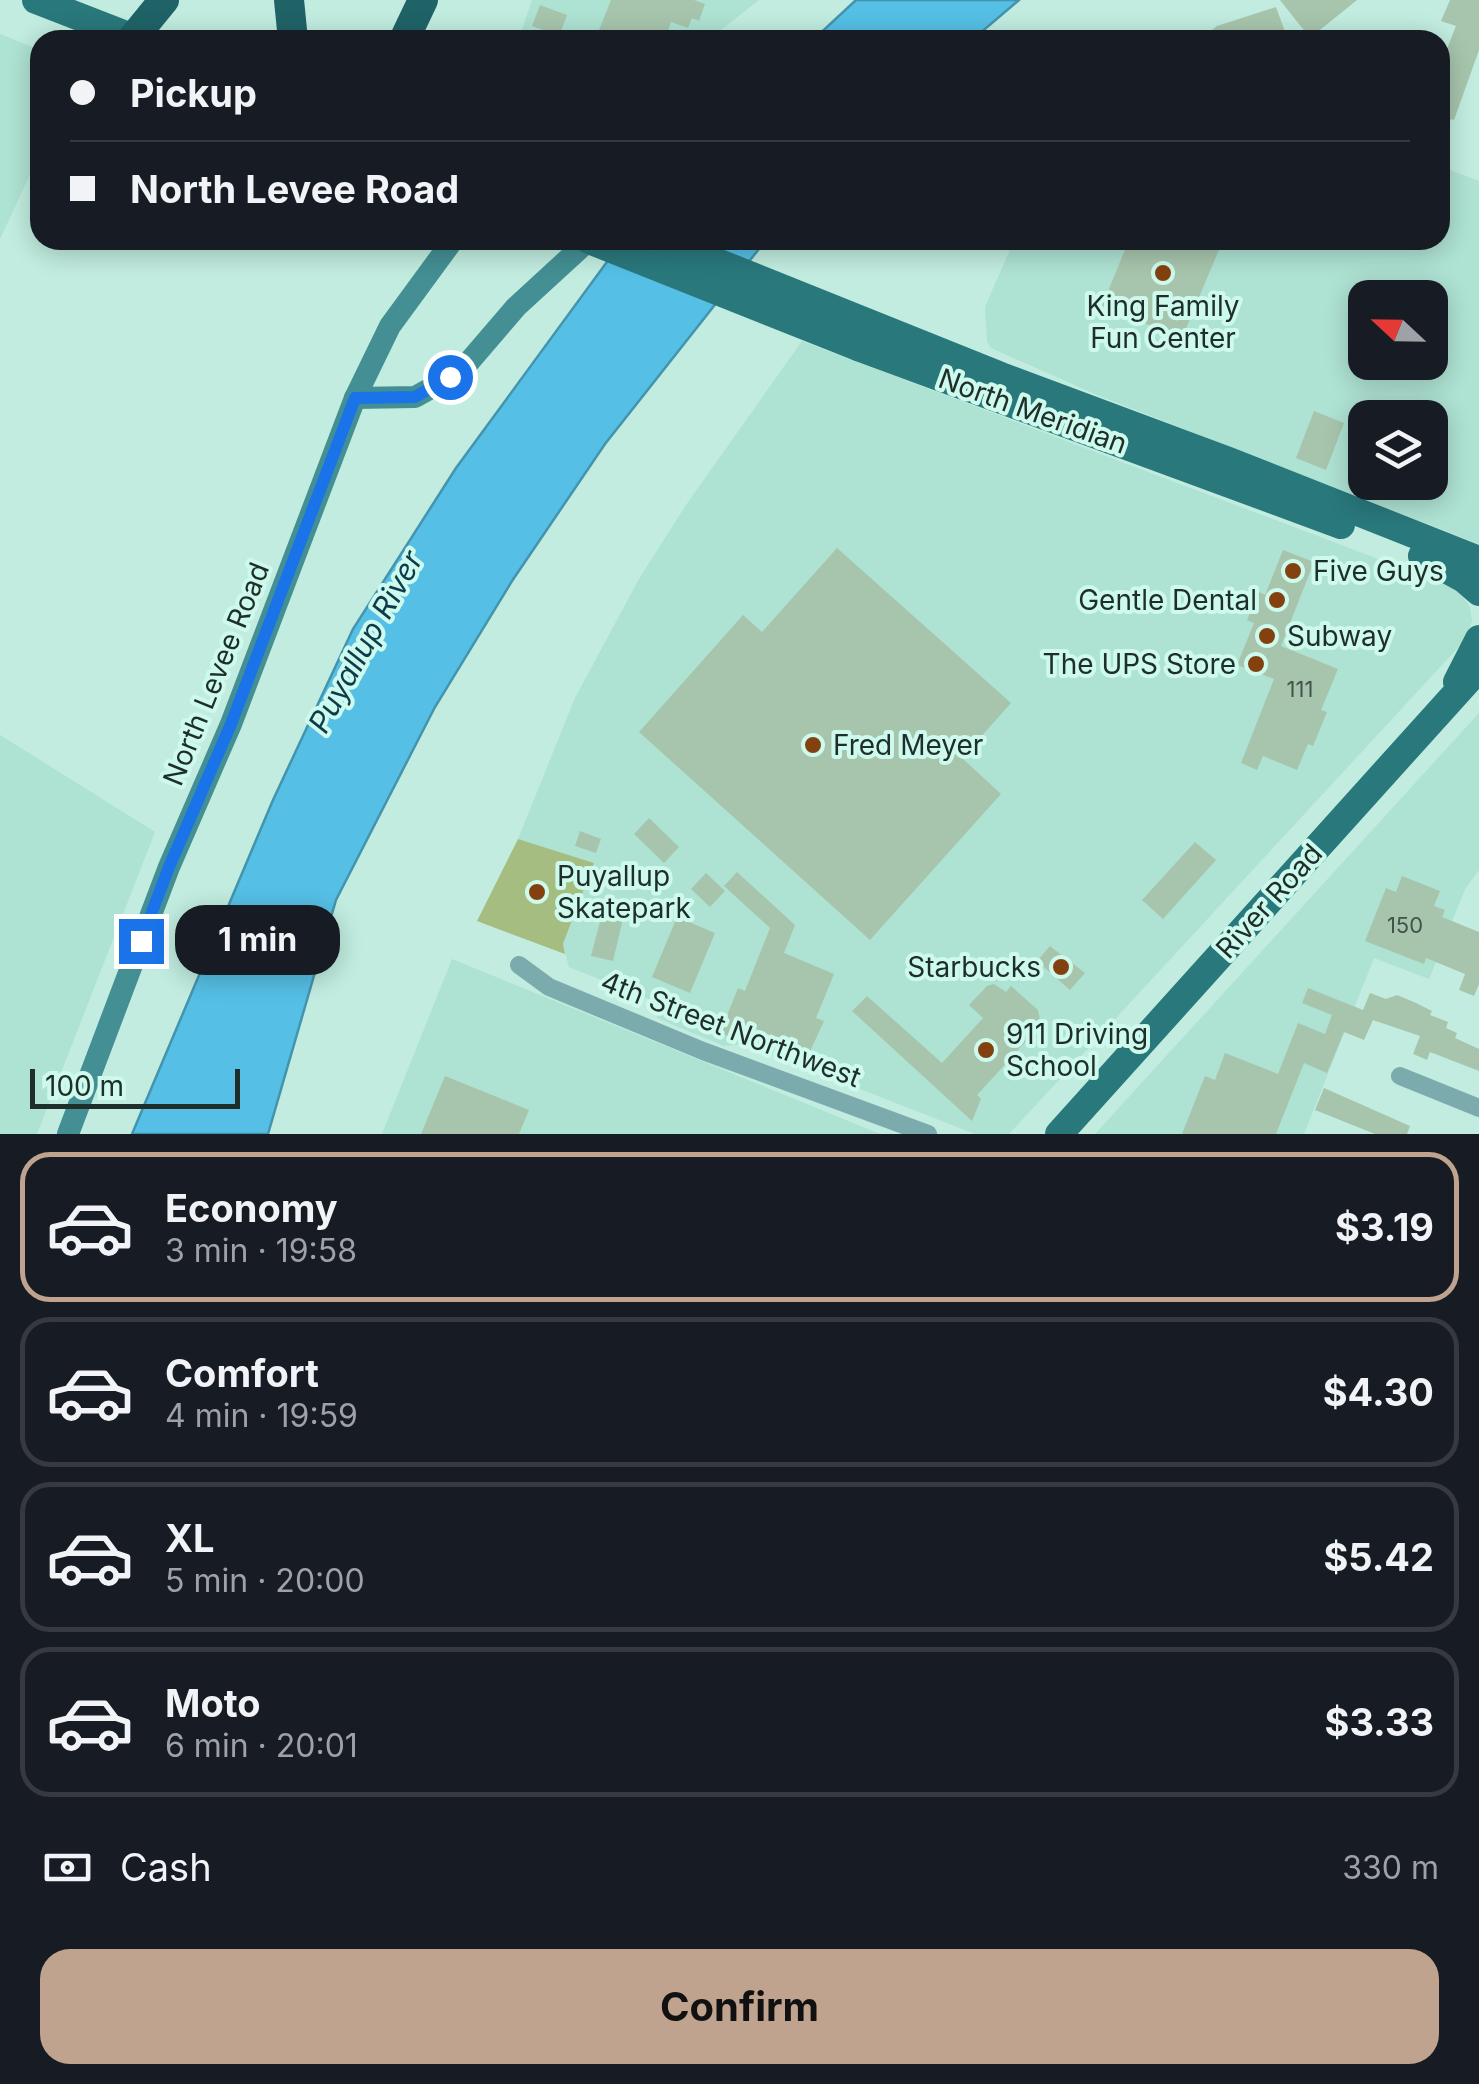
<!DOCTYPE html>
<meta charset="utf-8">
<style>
:root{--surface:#171b24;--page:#20242c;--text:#f1f3f6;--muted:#9ea1a6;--line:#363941;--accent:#c0a38e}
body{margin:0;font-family:Inter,sans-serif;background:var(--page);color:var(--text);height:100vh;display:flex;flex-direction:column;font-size:38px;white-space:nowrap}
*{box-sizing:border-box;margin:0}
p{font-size:32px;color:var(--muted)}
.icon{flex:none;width:55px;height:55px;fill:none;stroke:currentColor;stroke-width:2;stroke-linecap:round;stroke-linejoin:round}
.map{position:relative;height:1134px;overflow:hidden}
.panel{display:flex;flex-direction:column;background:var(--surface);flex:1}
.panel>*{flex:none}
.top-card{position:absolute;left:30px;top:30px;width:1420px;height:220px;border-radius:30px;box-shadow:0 5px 25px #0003;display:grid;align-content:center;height:220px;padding:0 40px;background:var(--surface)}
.needle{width:65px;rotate:292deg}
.tools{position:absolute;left:1348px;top:280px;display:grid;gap:20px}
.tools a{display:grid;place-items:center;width:100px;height:100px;border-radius:20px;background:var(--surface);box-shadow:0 5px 25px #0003;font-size:50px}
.scale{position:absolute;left:30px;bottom:25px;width:210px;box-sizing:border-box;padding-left:10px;border:5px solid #1e2e2a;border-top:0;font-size:28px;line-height:35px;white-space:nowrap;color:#1e2e2a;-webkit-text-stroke:8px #cef9ed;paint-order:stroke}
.end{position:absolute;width:45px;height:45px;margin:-22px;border:12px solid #1a73e8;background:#fff;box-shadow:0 0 0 5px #fff}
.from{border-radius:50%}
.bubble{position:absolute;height:70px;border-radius:30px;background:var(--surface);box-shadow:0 5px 25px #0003;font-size:32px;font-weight:700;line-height:70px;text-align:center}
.top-card b{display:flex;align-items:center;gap:35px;height:95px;font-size:38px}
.top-card b+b{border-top:2px solid var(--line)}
.top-card i{width:25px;height:25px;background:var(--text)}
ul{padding:18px 0 0;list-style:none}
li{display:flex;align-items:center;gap:30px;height:150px;margin:0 20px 15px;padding:0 20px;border:5px solid var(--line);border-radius:30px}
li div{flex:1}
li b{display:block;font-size:38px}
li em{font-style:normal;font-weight:700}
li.active{border-color:var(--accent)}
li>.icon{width:90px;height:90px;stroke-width:1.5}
.pay{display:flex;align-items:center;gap:25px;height:110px;padding:0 40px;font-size:38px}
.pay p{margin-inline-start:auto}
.button{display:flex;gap:20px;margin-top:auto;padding:20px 40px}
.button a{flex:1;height:115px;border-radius:30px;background:var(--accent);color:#111;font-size:40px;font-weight:700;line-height:115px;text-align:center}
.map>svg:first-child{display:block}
</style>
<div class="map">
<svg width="1479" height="1134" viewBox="0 0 1479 1134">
<rect width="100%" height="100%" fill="#c1ecdf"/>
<g fill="#aee2d3" fill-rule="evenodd">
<path d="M 532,0 L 759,0 L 708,40 L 540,40 L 521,32 Z"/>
<path d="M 0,34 L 40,50 L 40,153 L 0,239 Z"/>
<path d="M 1440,166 L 1479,181 L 1479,544 L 1097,395 L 991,348 L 987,341 L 985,307 L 1014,240 L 1440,240 ZM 1365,298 L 1430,298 L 1430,362 L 1365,362 ZM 1365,418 L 1430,418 L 1430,482 L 1365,482 Z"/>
<path d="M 802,341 L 1439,582 L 1459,591 L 1470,607 L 1472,621 L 1465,640 L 1009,1134 L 975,1134 L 745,1044 L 724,1046 L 657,1018 L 654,1001 L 569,967 L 563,945 L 594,863 L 518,839 L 575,698 L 639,579 L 686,505 Z"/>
<path d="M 1479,713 L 1479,870 L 1465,889 L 1429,979 L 1374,958 L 1304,1134 L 1095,1134 Z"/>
<path d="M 0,735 L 155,832 L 37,1134 L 0,1134 Z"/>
<path d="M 452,959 L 880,1134 L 382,1134 Z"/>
</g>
<path fill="#a5bd81" d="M 518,839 L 594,863 L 563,944 L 565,954 L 477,921 Z"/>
<g fill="#55bfe5" stroke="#4494ad" stroke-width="2.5">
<path d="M 856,0 L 1019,0 L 972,40 L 813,40 Z"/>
<path d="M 623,240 L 766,240 L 605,444 L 512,581 L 435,707 L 336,900 L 268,1134 L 132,1134 L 273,800 L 353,629 L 456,468 Z"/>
</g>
<g fill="#a7c5ad">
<path d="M 611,0 L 694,0 L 705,4 L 699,21 L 692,18 L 688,28 L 671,22 L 665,40 L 595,40 Z"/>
<path d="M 1280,0 L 1357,0 L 1310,38 Z"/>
<path d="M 1450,0 L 1479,0 L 1479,50 L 1454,120 L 1451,119 L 1440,146 L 1440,52 L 1445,54 L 1456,26 L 1441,21 Z"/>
<path d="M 540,5 L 567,15 L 559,36 L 532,26 Z"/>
<path d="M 1276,7 L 1288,40 L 1199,40 L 1217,26 Z"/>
<path d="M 1129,240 L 1223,240 L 1182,338 L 1102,306 Z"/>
<path d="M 1314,411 L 1344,423 L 1326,470 L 1296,458 Z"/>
<path d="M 837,548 L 1011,703 L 962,758 L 1001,794 L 870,940 L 639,732 L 743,615 L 762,632 Z"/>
<path d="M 1283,550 L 1314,562 L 1281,646 L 1338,669 L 1321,710 L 1327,712 L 1313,746 L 1308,744 L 1297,770 L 1263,756 L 1257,770 L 1241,763 L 1274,679 L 1237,665 L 1254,623 L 1247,620 L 1259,592 L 1265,595 Z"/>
<path d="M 649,818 L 679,847 L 664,863 L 634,834 Z"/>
<path d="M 580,831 L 601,839 L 596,853 L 575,846 Z"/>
<path d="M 1195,842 L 1216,860 L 1163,919 L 1142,900 Z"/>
<path d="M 737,872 L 795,925 L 784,953 L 834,974 L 816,1018 L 824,1021 L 805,1062 L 787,1055 L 791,1044 L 754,1028 L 748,1044 L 720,1033 L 738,988 L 745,991 L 770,928 L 724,886 Z"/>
<path d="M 706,873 L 725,891 L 710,907 L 691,889 Z"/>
<path d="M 1402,876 L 1440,891 L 1434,906 L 1445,910 L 1442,917 L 1479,932 L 1479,984 L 1474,996 L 1459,990 L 1465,974 L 1426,958 L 1424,964 L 1365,941 L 1386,888 L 1396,892 Z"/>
<path d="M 602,914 L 623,919 L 613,961 L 591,956 Z"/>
<path d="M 677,917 L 715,933 L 690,993 L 652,977 Z"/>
<path d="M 1050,946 L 1085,973 L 1070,990 L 1037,961 Z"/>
<path d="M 994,984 L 1006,992 L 1011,986 L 1038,1010 L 1041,1025 L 977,1095 L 981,1099 L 972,1121 L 852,1011 L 867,996 L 942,1063 L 983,1018 L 969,1005 L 987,986 Z"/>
<path d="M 1308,988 L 1363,1010 L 1370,993 L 1386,999 L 1397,995 L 1416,1003 L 1432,1011 L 1430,1015 L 1448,1022 L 1446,1028 L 1457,1033 L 1455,1038 L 1479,1049 L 1479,1071 L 1430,1052 L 1427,1060 L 1413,1054 L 1420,1036 L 1373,1020 L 1364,1040 L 1344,1032 L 1327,1073 L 1304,1063 L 1276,1134 L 1182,1134 L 1205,1076 L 1215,1080 L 1225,1053 L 1278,1074 L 1298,1023 L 1325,1034 L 1332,1015 L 1302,1003 Z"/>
<path d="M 445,1076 L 529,1110 L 519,1134 L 421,1134 Z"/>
<path d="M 1324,1088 L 1410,1126 L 1407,1134 L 1375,1134 L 1315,1110 Z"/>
</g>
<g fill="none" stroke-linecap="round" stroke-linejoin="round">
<g stroke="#7cabad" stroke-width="18">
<path d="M 519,965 L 549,987 L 703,1051 L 928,1134"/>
<path d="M 1400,1076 L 1479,1108"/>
</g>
<g stroke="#438f93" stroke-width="22">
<path d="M 355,398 L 415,397 L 451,377 L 468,363 L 516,307 L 589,240"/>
<path d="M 68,1134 L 169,867 L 231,724 L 355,398 L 390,326 L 453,240"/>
</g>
<g stroke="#29787c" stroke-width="28">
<path d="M 36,0 L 139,40"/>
<path d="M 662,240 L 1001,376 L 1229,461 L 1479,560"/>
<path d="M 858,347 L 1341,525"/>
<path d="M 1422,556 L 1464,579 L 1479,592"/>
<path d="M 1457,682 L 1479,639"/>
<path d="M 1059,1134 L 1479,668"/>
</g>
<g stroke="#1f6367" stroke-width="30">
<path d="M 289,0 L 293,40"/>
<path d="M 133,38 L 164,0"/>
<path d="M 404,40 L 423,0"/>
</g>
<path stroke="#29787c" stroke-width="28" d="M 589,240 L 858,347"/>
</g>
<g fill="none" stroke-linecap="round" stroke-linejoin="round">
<path stroke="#1a73e8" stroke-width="12" d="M 141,941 L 169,867 L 231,724 L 355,398 L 415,397 L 450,377"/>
</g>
<g fill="#83410f" stroke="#cef9ed" stroke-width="4">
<circle cx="1163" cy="273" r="10"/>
<circle cx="1293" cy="571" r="10"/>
<circle cx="1277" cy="600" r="10"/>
<circle cx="1267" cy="636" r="10"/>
<circle cx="1256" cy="664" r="10"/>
<circle cx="813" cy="745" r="10"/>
<circle cx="537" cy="892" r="10"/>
<circle cx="1061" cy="967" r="10"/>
<circle cx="986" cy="1050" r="10"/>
</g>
<g text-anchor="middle" stroke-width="8" stroke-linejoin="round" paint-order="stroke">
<g font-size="22" fill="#40544b">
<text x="1300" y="697">111</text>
<text x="1405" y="933">150</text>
</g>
<g font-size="28" fill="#1e2e2a" stroke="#cef9ed" text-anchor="start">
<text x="1163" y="316" text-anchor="middle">King Family<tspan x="1163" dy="32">Fun Center</tspan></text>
<text x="1313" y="581">Five Guys</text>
<text x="1257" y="610" text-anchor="end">Gentle Dental</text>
<text x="1287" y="646">Subway</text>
<text x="1236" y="674" text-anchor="end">The UPS Store</text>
<text x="833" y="755">Fred Meyer</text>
<text x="557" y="886">Puyallup<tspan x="557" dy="32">Skatepark</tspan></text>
<text x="1041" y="977" text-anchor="end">Starbucks</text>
<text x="1006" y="1044">911 Driving<tspan x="1006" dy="32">School</tspan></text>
</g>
<g font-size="28" fill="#1e2e2a" stroke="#cef9ed">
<text transform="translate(1033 411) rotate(20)" y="10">North Meridian</text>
<text transform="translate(216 674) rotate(-68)" y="10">North Levee Road</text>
<text transform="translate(1269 901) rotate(-48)" y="10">River Road</text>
<text transform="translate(731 1029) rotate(21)" y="10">4th Street Northwest</text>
</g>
<g font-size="30" font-style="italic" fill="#0c3c4c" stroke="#cef9ed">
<text transform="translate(366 642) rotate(-61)" y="10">Puyallup River</text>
</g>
</g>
</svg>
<div class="tools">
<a><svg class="needle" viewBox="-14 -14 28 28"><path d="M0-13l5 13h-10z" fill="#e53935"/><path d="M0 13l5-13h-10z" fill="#9ea1a6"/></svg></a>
<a><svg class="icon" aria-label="layers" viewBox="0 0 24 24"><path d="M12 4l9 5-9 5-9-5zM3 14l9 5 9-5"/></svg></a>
</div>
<div class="scale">100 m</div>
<i class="end from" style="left:450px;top:377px"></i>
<i class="end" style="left:141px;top:941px"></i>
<div class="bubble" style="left:175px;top:905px;width:165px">1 min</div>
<div class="top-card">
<b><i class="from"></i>Pickup</b>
<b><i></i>North Levee Road</b>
</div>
</div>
<section class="panel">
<ul>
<li class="active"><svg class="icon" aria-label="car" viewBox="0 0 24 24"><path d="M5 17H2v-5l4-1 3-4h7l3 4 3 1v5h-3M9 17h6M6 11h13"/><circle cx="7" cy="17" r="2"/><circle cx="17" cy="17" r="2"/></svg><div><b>Economy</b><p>3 min · 19:58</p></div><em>$3.19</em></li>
<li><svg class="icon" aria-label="car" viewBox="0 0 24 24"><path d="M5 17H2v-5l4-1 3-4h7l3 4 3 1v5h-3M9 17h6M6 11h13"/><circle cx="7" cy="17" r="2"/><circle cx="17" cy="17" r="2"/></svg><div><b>Comfort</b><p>4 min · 19:59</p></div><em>$4.30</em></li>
<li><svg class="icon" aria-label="car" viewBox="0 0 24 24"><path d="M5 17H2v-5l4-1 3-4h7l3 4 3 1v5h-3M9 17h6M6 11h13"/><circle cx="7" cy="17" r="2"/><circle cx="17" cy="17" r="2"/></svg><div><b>XL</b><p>5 min · 20:00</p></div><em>$5.42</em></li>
<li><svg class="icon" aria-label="car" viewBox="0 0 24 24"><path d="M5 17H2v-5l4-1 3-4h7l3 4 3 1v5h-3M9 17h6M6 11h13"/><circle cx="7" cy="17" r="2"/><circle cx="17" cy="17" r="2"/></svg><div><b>Moto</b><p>6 min · 20:01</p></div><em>$3.33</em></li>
</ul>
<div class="pay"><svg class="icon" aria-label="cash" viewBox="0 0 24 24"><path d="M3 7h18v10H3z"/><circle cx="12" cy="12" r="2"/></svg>Cash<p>330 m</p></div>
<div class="button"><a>Confirm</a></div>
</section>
